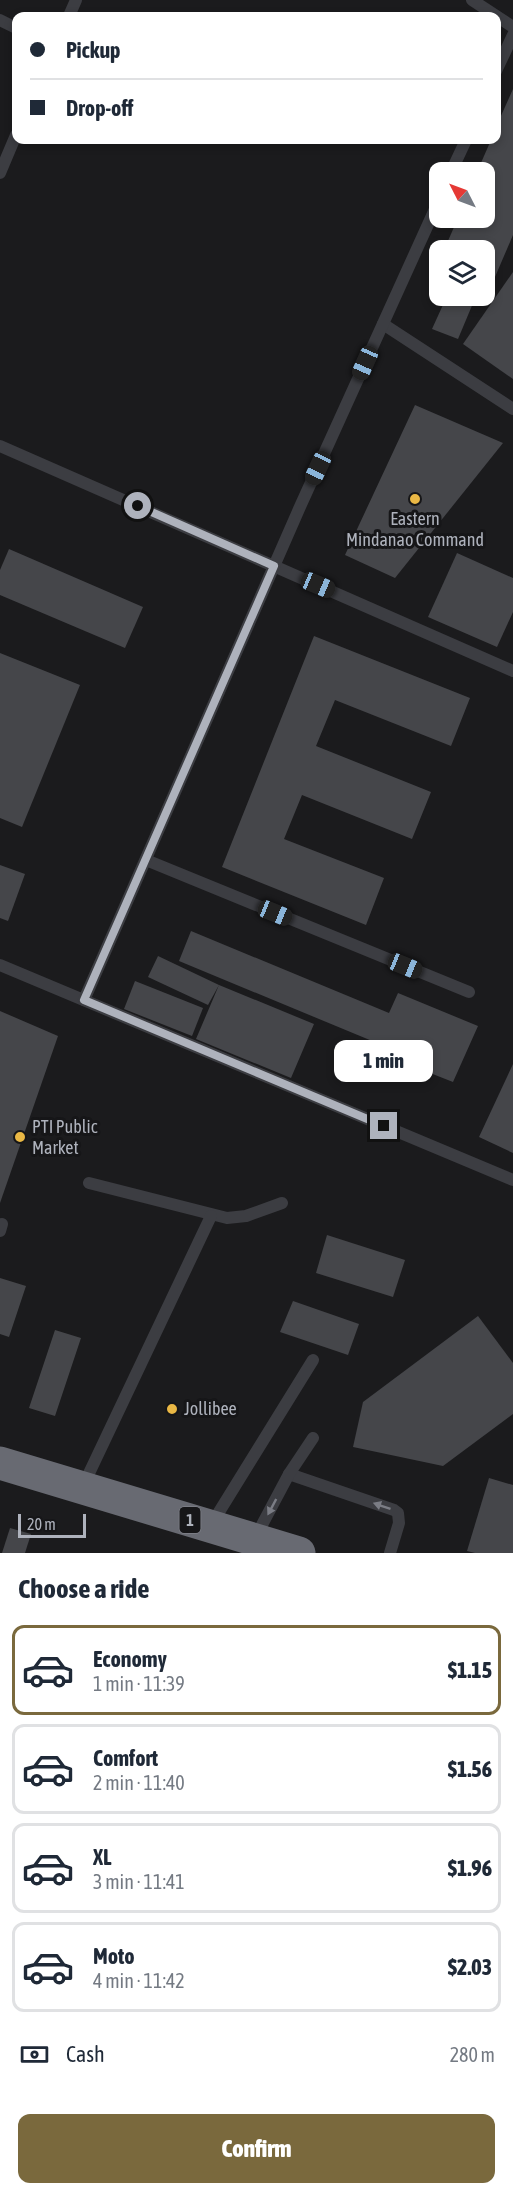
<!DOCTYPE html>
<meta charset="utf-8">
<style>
:root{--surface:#fff;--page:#f6f6f7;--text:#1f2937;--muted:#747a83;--line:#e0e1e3;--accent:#7a693d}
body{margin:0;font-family:"Asap Condensed",sans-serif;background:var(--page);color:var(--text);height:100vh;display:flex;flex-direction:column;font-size:22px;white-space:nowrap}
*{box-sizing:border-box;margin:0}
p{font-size:20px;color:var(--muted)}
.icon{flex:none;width:33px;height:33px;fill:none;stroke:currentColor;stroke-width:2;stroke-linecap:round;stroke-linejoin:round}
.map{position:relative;height:1553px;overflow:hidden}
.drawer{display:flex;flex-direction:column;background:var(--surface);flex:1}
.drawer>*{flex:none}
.top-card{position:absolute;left:12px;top:12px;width:489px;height:132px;border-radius:12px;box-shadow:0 3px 9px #0003;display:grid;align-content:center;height:132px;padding:0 18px;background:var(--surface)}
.needle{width:39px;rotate:312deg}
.controls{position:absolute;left:429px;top:162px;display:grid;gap:12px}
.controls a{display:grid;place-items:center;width:66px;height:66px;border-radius:12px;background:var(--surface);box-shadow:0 3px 9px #0003;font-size:30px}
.scale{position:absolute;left:18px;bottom:15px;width:68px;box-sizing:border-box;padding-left:6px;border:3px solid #aeb2bc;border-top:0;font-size:16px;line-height:21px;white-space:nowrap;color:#aeb2bc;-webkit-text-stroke:4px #161618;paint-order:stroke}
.end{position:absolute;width:27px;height:27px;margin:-14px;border:8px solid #aeb2bc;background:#111;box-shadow:0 0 0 3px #111}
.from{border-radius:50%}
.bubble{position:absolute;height:42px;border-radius:12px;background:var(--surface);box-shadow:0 3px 9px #0003;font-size:20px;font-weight:800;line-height:42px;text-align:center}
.car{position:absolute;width:18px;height:36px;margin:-18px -9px;border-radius:8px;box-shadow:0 0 4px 2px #0007;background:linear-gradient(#222 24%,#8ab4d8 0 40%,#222 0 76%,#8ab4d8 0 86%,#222 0)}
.top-card b{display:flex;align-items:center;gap:21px;height:57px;font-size:22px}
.top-card b+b{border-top:2px solid var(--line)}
.top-card i{width:15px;height:15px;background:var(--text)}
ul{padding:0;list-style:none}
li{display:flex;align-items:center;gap:18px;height:90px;margin:0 12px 9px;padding:0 6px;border:3px solid var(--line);border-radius:12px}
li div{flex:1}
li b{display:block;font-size:22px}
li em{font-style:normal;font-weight:800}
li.selected{border-color:var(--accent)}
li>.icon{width:54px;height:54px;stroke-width:1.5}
h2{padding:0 18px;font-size:27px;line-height:72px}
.pay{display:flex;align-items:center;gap:15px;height:66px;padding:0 18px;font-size:22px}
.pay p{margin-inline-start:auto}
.button{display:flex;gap:12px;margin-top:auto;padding:12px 18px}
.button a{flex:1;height:69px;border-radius:12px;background:var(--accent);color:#fff;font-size:24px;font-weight:800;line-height:69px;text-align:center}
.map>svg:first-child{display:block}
</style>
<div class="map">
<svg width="513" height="1553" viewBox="0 0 513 1553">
<rect width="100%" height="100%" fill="#1b1b1d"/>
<g fill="#45464a">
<path d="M 513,89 L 513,235 L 489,291 L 484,289 L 484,250 L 444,250 L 458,218 L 484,218 L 484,172 L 477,172 L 491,140 L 496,140 L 496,127 Z"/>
<path d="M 513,272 L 513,379 L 463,344 Z"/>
<path d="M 447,296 L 476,296 L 458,339 L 432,329 Z"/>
<path d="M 415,405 L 503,443 L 395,578 L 345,555 Z"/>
<path d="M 9,549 L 143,607 L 125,648 L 0,595 L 0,570 Z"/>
<path d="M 457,553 L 513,578 L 513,612 L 497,647 L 428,617 Z"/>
<path d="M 314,636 L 470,698 L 451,746 L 335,700 L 316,746 L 431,792 L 412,839 L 302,795 L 284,839 L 384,878 L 366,925 L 222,867 Z"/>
<path d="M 0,653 L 80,685 L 22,827 L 0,818 Z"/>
<path d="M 0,865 L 25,874 L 8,921 L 0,918 Z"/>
<path d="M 191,931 L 389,1013 L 398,993 L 478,1026 L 453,1082 L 374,1051 L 377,1043 L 179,961 Z"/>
<path d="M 158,956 L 219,985 L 314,1024 L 291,1078 L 196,1039 L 219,985 L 208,1005 L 148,977 Z"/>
<path d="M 135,981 L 203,1008 L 192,1036 L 124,1009 Z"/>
<path d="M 0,1011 L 58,1036 L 0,1203 Z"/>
<path d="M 513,1064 L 513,1153 L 479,1137 Z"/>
<path d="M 327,1235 L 405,1260 L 393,1297 L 316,1273 Z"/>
<path d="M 0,1278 L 26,1286 L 9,1337 L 0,1334 Z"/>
<path d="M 293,1301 L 359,1324 L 348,1355 L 280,1332 Z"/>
<path d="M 478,1316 L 513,1363 L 513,1414 L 443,1466 L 353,1447 L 363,1402 Z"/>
<path d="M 55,1330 L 81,1338 L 55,1416 L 29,1408 Z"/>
<path d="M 489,1478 L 513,1485 L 513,1553 L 475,1553 L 467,1551 Z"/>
<path d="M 10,1528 L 31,1534 L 25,1553 L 2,1553 Z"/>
</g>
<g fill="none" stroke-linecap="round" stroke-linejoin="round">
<g stroke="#3c3d42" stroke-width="12">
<path d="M 472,0 L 513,27"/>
<path d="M 69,16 L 76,0"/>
<path d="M 0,20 L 16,28"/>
<path d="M 496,71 L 513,35"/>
<path d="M 451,172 L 466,140"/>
<path d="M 0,173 L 16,135"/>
<path d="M 383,324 L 513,409"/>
<path d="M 0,446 L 513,671"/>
<path d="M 146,860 L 469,992"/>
<path d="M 0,965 L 513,1180"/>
<path d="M 84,1000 L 299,509 L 440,198"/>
<path d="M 89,1183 L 227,1218 L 246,1216 L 282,1203"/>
<path d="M 0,1231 L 2,1224"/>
<path d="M 289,1474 L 394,1510 L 398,1513 L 399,1523 L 390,1553"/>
<path d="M 83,1486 L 211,1216"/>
<path d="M 211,1525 L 313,1360"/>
<path d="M 255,1538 L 289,1474 L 313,1438"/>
</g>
<path stroke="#686a72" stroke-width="33" d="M 0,1463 L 299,1553"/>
</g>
<defs><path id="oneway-solid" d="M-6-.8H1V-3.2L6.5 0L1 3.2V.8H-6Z" transform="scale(1.5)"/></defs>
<g fill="#7b7d85">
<use href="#oneway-solid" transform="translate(382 1506) rotate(-161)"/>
<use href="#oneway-solid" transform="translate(272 1507) rotate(118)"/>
</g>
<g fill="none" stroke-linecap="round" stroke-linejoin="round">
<path stroke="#aeb2bc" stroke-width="8" d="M 138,506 L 274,566 L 84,1000 L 384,1126"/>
</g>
<g fill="#eab845" stroke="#161618" stroke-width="2">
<circle cx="415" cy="499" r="6"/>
<circle cx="20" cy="1137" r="6"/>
<circle cx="172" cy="1409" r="6"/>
</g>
<g text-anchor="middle" stroke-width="6" stroke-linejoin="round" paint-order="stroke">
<rect fill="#161618" stroke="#80838b" stroke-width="1.5" x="179.5" y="1507" width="21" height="26" rx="4.5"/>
<g font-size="16" font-weight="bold" fill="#aeb2bc">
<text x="190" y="1526">1</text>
</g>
<g font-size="18" fill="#aeb2bc" stroke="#161618" text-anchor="start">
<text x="415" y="525" text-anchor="middle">Eastern<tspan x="415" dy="21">Mindanao Command</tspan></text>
<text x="32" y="1133">PTI Public<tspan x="32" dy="21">Market</tspan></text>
<text x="184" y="1415">Jollibee</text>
</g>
</g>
</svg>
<div class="controls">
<a><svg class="needle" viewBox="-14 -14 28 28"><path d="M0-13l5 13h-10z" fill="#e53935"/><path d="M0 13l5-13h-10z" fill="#747a83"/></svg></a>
<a><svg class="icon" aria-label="layers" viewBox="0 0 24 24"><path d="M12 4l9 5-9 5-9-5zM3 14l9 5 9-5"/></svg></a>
</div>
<div class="scale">20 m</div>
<i class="end from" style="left:138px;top:506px"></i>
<i class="end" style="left:384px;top:1126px"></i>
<div class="bubble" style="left:334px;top:1040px;width:99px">1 min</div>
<i class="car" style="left:365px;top:363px;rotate:204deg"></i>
<i class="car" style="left:318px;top:468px;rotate:205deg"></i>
<i class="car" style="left:318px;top:585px;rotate:113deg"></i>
<i class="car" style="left:275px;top:913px;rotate:112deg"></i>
<i class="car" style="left:405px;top:966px;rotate:112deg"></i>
<div class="top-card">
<b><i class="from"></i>Pickup</b>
<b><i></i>Drop-off</b>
</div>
</div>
<section class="drawer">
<h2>Choose a ride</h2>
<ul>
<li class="selected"><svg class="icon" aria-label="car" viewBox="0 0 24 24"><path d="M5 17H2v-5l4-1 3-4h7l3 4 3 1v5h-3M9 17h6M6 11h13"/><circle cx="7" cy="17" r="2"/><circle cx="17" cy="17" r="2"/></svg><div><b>Economy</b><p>1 min · 11:39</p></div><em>$1.15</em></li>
<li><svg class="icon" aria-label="car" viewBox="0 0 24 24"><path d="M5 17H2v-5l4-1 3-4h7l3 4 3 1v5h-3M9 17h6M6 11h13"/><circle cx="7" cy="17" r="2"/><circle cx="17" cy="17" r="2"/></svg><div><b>Comfort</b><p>2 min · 11:40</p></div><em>$1.56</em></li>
<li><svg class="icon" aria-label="car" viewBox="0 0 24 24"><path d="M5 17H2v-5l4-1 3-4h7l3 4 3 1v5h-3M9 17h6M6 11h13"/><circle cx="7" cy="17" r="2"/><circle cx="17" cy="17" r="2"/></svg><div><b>XL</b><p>3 min · 11:41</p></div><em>$1.96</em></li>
<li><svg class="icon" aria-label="car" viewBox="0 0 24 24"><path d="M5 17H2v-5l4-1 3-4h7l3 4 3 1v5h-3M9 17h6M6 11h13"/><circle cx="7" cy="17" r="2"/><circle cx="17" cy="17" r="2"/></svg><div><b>Moto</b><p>4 min · 11:42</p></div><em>$2.03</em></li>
</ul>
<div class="pay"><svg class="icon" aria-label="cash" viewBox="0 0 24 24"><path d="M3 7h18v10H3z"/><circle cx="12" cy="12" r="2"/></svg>Cash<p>280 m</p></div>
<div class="button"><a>Confirm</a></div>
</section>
